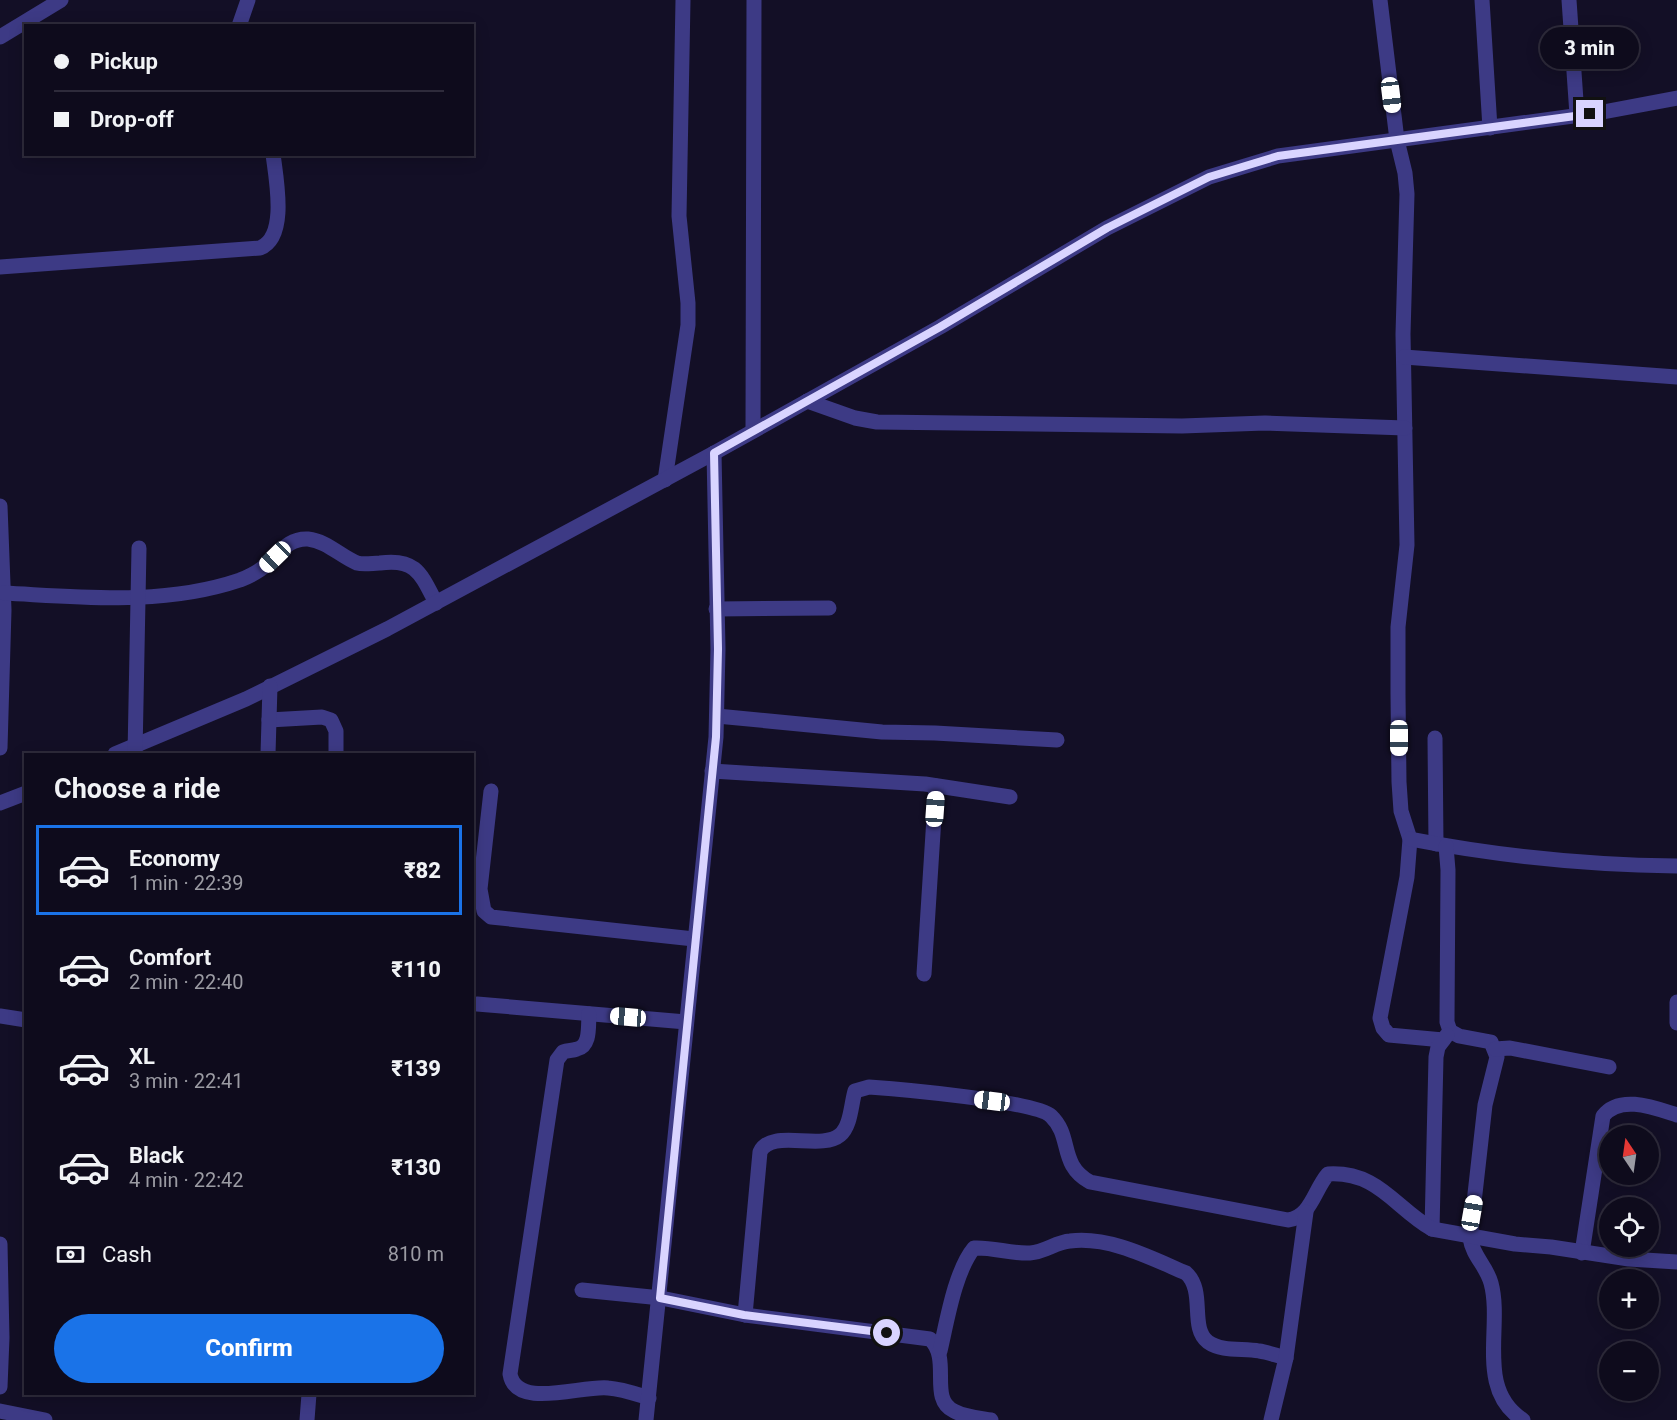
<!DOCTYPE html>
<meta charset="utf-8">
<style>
:root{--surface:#0e0b1c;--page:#171425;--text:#f1f3f6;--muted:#9b9ba3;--line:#2e2b3b;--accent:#1a73e8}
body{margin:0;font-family:Roboto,sans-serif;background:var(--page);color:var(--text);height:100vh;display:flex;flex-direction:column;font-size:22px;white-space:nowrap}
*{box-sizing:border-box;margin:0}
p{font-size:20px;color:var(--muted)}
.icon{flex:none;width:33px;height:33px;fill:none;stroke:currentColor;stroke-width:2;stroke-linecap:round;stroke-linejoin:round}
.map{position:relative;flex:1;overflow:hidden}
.drawer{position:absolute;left:24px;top:753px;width:450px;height:642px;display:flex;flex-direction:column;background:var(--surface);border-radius:0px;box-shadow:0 3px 15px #0003,0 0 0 2px var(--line)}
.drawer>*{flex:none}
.hud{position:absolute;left:24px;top:24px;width:450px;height:132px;border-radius:0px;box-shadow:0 3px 15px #0003,0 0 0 2px var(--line);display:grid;align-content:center;height:132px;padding:0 30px;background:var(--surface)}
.needle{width:39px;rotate:347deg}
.tools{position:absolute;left:1599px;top:1125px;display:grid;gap:12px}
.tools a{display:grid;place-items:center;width:60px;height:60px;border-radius:50%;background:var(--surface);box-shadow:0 3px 15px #0003,0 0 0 2px var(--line);font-size:30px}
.end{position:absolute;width:27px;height:27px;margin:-14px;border:8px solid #d9d4ff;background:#111;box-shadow:0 0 0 3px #111}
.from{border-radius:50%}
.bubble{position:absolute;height:42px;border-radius:21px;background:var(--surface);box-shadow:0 3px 15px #0003,0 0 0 2px var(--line);font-size:20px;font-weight:800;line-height:42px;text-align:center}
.car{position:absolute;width:18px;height:36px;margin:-18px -9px;border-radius:8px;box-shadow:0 0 4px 2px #0007;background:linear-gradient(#fff 24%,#345 0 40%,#fff 0 76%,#345 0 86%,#fff 0)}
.hud b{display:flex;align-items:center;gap:21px;height:57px;font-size:22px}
.hud b+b{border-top:2px solid var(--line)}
.hud i{width:15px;height:15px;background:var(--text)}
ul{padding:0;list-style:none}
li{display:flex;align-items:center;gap:18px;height:90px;margin:0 12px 9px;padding:0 18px;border:3px solid transparent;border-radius:0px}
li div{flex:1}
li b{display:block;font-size:22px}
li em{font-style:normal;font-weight:800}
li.selected{border-color:var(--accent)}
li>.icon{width:54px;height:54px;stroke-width:1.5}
h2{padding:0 30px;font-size:27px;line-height:72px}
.pay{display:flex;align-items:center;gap:15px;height:66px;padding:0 30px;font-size:22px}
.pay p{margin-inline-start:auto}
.button{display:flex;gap:12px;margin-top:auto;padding:12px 30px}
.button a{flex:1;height:69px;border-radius:36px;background:var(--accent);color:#fff;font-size:24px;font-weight:800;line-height:69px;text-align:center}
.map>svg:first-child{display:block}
</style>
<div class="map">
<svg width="1677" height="1420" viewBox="0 0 1677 1420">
<rect width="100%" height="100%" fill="#130f26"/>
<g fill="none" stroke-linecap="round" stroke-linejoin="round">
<g stroke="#3d3a85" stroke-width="15">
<path d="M 1380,0 L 1397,140 L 1405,173 L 1407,194 L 1403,334 L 1407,545 L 1398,627 L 1398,694 L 1399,782 L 1401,811 L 1410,839 L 1407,877 L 1380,1018 L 1383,1028 L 1389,1035 L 1443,1040"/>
<path d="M 1482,0 L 1490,128"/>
<path d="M 1569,0 L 1577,115"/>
<path d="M 239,26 L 248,0"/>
<path d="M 0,37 L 61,0"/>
<path d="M 0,267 L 260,248 C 288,237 276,179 273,154"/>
<path d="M 1404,357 L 1677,377"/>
<path d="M 807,401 L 855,418 L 877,422 L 1182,426 L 1265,423 L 1405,428"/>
<path d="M 753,431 L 754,0"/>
<path d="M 665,480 L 688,325 L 688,303 L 679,216 L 683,0"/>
<path d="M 0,506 L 4,610 L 0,748"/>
<path d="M 4,593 C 83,597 163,606 240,580 C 250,576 260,571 267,564 C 280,553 288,538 308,539 C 327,541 340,556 357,563 C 364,565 373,563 380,563 C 416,558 421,574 436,603"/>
<path d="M 716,609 L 829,608"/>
<path d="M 717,716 L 882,732 L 935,733 L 1057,740"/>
<path d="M 269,720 L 322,717 L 331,720 L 336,731 L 336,754"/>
<path d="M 1435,738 L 1436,844"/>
<path d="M 115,754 L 246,699 L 387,629 L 714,453 L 940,327 L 1107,228 L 1209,177 L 1278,156 L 1603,112 L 1677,98"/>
<path d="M 135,754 L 139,548"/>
<path d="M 268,754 L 270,686"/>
<path d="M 712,771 L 925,784 L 1010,797"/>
<path d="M 491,791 L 480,889 L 484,911 L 491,917 L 694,939"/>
<path d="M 0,803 L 26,793"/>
<path d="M 1410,839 C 1498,856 1588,865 1677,866"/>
<path d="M 1446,846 L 1448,870 L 1447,1022 L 1450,1031 L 1459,1036 L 1491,1042 L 1497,1057 L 1485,1105 L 1470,1238 C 1473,1257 1486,1265 1491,1283 C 1503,1327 1475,1389 1523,1420"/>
<path d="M 924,974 L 936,786"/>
<path d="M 1677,1002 L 1677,1023"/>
<path d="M 477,1004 L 686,1022"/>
<path d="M 589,1014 C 588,1025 591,1046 577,1049 C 572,1051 568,1050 563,1052 L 557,1060 L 510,1374 C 516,1410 582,1385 608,1388 C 622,1389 636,1394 649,1398"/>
<path d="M 0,1016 L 26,1020"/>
<path d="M 1495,1049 L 1510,1048 L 1609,1067"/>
<path d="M 1432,1229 L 1436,1057 L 1438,1047 L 1447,1035"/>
<path d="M 0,1244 L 2,1338 L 0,1387"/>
<path d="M 1582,1253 L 1603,1116 C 1620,1094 1655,1108 1677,1115"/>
<path d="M 582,1290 L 661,1298 L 745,1315 L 930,1339 C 952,1359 928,1399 954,1411 C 965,1417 979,1418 991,1420"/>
<path d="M 745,1315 L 760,1152 C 771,1128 821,1151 840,1135 C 851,1126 851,1104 855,1091 L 869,1087 C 898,1089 1035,1101 1051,1116 C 1073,1137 1058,1164 1090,1182 L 1288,1220 C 1311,1217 1314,1190 1328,1174 C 1378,1171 1395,1208 1432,1229 L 1515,1244 L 1551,1247 L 1629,1259 L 1677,1262"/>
<path d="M 940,1351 C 947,1321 955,1271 974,1248 C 993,1247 1011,1254 1030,1253 C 1045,1252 1056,1242 1070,1241 C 1109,1236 1151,1258 1186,1273 C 1206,1291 1189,1328 1208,1342 C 1222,1352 1243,1348 1259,1351 C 1268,1352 1277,1356 1286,1358"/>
<path d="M 0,1411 L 45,1420"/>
<path d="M 307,1420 L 309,1394"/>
<path d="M 646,1420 L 716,737 L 718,649 L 714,453"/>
<path d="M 1271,1420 L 1286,1358 L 1306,1212"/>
</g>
</g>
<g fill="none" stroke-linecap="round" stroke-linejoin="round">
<path stroke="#d9d4ff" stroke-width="8" d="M 887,1333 L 744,1315 L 660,1298 L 716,737 L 718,649 L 714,453 L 940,327 L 1107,228 L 1209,177 L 1278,156 L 1590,114"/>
</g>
</svg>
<div class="tools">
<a><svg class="needle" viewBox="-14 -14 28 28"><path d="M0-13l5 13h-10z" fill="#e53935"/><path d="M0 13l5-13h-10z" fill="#9b9ba3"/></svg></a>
<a><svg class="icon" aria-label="locate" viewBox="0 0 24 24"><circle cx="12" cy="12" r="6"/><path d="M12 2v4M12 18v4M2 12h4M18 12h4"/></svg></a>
<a>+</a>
<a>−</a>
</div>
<i class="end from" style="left:887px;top:1333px"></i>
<i class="end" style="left:1590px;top:114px"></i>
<div class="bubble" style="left:1540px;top:27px;width:99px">3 min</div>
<i class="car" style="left:1391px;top:95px;rotate:173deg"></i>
<i class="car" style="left:275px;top:557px;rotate:226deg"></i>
<i class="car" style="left:1399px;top:738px;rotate:180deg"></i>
<i class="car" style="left:935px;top:809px;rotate:4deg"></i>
<i class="car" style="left:628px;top:1017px;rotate:275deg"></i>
<i class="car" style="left:992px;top:1101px;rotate:277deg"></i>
<i class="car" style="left:1472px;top:1213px;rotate:10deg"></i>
<div class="hud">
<b><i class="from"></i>Pickup</b>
<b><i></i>Drop-off</b>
</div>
<section class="drawer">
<h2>Choose a ride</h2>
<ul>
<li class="selected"><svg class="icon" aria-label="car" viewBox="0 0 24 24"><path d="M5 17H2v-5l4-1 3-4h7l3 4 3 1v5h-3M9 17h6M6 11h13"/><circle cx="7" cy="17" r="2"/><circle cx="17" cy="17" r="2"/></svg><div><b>Economy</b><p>1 min · 22:39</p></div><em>₹82</em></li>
<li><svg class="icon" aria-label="car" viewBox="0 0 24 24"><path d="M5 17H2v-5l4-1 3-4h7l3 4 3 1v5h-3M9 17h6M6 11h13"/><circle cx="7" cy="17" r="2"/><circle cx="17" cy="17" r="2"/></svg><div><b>Comfort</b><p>2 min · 22:40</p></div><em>₹110</em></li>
<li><svg class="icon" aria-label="car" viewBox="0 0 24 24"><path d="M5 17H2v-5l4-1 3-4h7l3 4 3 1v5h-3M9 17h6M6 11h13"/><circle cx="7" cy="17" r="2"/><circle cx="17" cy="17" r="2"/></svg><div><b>XL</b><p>3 min · 22:41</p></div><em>₹139</em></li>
<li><svg class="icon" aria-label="car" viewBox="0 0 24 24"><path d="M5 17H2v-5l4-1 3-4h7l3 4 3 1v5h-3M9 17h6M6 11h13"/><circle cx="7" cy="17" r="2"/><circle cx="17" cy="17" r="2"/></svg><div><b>Black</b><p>4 min · 22:42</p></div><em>₹130</em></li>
</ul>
<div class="pay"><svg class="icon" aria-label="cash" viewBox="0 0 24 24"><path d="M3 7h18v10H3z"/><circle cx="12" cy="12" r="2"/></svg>Cash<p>810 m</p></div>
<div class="button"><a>Confirm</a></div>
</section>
</div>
